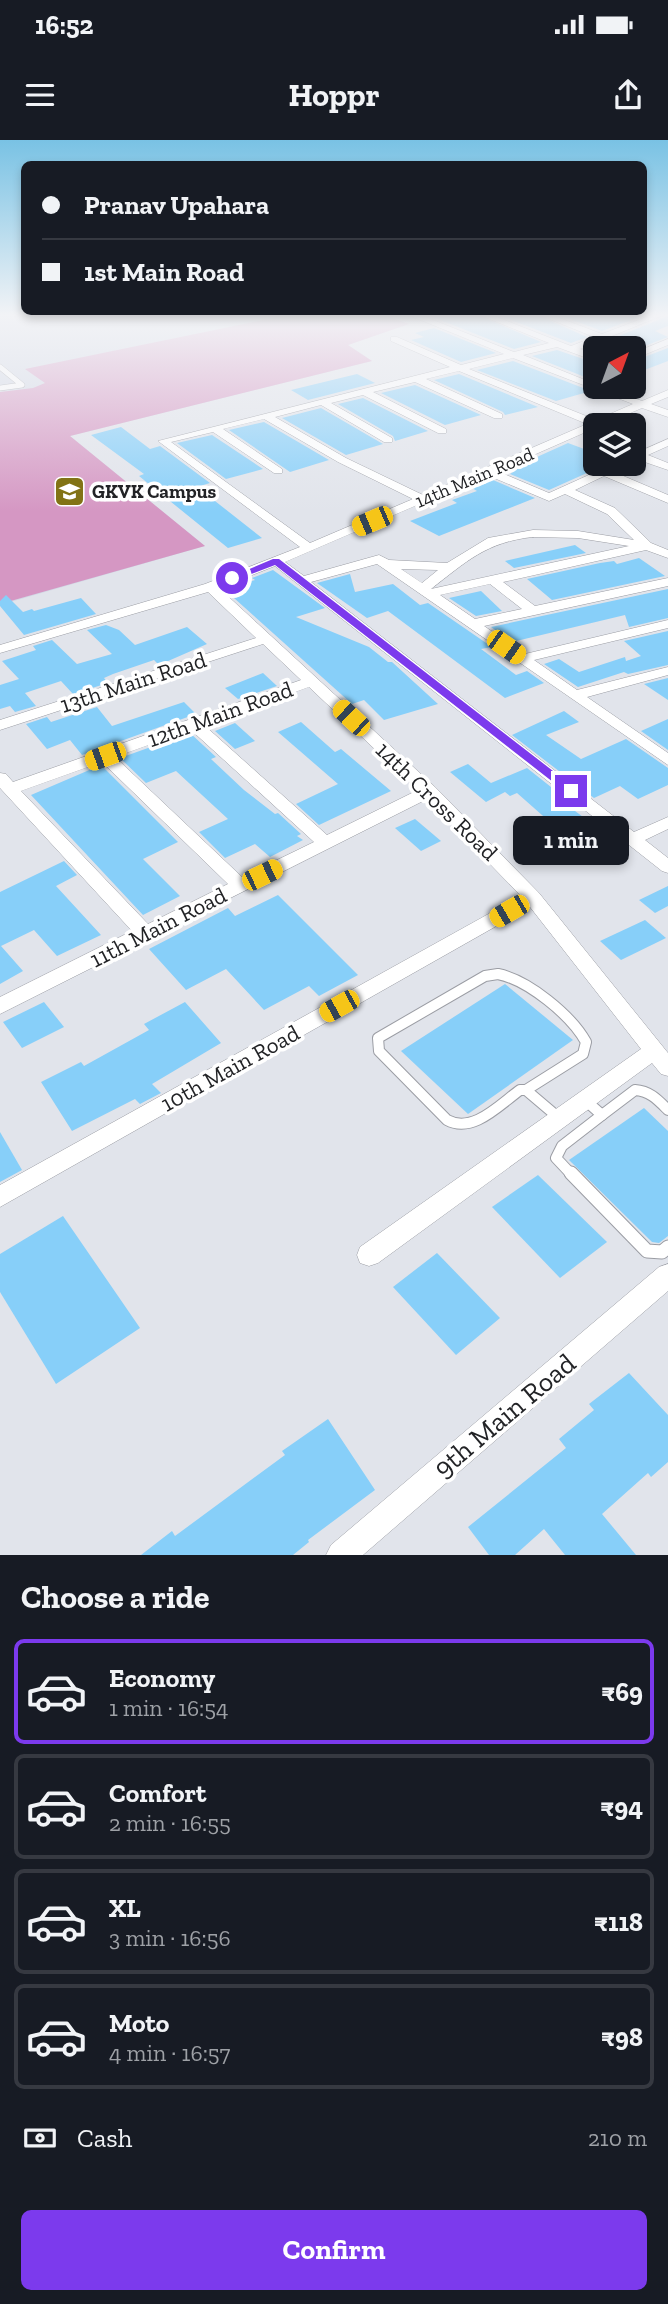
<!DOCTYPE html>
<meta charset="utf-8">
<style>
:root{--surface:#171b24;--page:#20242c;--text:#f1f3f6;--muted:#9ea1a6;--line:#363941;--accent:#7c3aed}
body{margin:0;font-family:"Zilla Slab",serif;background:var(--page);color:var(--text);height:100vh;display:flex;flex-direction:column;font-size:26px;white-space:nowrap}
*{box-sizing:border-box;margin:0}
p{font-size:23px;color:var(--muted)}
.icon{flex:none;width:38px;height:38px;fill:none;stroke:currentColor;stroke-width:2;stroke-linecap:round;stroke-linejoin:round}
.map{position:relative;height:1415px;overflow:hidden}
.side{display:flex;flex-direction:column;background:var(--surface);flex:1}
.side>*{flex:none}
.hud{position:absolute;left:21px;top:21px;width:626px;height:154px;border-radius:10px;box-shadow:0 4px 10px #0003;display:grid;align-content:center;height:154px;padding:0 21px;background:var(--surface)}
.needle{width:46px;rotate:41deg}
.buttons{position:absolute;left:583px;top:196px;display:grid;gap:14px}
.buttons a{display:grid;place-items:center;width:63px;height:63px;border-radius:10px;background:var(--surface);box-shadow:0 4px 10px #0003;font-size:35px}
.end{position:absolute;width:32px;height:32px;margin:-16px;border:9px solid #7c3aed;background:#fff;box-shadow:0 0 0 4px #fff}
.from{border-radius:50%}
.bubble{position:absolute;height:49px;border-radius:10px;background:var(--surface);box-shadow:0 4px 10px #0003;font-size:23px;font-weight:700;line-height:49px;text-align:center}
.car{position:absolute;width:21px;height:42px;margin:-21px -10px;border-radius:9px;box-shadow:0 0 5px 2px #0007;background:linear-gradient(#f5c518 24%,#345 0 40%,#f5c518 0 76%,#345 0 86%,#f5c518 0)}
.hud b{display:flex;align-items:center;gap:24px;height:66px;font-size:26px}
.hud b+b{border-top:2px solid var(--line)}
.hud i{width:18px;height:18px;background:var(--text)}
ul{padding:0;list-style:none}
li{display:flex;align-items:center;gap:21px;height:105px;margin:0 14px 10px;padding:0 7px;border:4px solid var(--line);border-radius:10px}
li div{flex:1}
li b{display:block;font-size:26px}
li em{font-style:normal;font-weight:700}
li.selected{border-color:var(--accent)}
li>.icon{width:63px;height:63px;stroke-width:1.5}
h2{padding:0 21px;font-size:32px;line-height:84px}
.pay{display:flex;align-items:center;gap:18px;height:77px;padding:0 21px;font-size:26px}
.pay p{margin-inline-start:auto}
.primary-button{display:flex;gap:14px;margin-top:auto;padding:14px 21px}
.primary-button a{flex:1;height:80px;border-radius:10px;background:var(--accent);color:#fff;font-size:28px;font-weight:700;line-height:80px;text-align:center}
.status{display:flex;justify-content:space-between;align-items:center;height:49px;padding:0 35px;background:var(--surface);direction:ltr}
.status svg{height:19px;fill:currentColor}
header{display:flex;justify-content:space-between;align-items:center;height:91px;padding:0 21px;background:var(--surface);font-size:32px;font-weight:700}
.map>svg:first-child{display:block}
</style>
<div class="status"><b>16:52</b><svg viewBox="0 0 49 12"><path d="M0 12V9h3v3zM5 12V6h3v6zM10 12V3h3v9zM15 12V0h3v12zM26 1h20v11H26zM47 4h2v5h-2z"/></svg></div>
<header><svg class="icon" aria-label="menu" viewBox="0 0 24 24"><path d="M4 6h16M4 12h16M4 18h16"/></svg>Hoppr<svg class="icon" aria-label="share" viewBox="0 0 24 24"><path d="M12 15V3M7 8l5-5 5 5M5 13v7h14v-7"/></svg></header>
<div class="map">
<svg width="668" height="1415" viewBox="0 0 668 1415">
<rect width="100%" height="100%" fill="#e1e4eb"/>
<path fill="#d2d8e6" d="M 0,174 L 381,174 L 409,184 L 348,205 L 372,221 L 70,296 L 205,406 L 0,465 Z"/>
<path fill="#d597c3" d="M 292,174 L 381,174 L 409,184 L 348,205 L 372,221 L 70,296 L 205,406 L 0,464 L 0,252 L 33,248 L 45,243 L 25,229 Z"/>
<g fill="#87cff9">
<path d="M 425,174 L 475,174 L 541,202 L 514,209 Z"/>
<path d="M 496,174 L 535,174 L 587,197 L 571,203 Z"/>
<path d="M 557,174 L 647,174 L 602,191 Z"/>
<path d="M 668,176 L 668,186 L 655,191 L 668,197 L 634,210 L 634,208 L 595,208 L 595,212 L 587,209 Z"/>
<path d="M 434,188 L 496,213 L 461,222 L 411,200 L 424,197 L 415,193 Z"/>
<path d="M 668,208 L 668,221 L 634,234 L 634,221 Z"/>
<path d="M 557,210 L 595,223 L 595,241 L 532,216 Z"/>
<path d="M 513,221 L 591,251 L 556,261 L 477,230 Z"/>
<path d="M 357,234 L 375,243 L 308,260 L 291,250 Z"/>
<path d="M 459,234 L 538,267 L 505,275 L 503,272 L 434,240 Z"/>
<path d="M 415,245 L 481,275 L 445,285 L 381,253 Z"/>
<path d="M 363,258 L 428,291 L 395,301 L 393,296 L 338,264 Z"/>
<path d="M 321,268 L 383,304 L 346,315 L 282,278 Z"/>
<path d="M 264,282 L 329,320 L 290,332 L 229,290 Z"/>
<path d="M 121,287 L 150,309 L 160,306 L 210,343 L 200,346 L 204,349 L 201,350 L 262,398 L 228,408 L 139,336 L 144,334 L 91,295 Z"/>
<path d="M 212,295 L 263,329 L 226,339 L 177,303 Z"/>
<path d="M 568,303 L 595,313 L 595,324 L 607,324 L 549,350 L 510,334 L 513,332 L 508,330 Z"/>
<path d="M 493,340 L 535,358 L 439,396 L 410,381 L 457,363 L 452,360 L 477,351 L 472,348 Z"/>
<path d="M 575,405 L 586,413 L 514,428 L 505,421 Z"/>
<path d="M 639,418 L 665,436 L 552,460 L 527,439 L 600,423 L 614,421 L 617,424 Z"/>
<path d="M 273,430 L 325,468 L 296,477 L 369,507 L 388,522 L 392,522 L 438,564 L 384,580 L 364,560 L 352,564 L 234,458 L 238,457 L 228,448 L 255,440 L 252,438 Z"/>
<path d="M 350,434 L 355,452 L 393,444 L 420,465 L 428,463 L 492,507 L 481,509 L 516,535 L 527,531 L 544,543 L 505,558 L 388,471 L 367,478 L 317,443 Z"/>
<path d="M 668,449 L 668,478 L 629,487 L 625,475 L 512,502 L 491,487 Z"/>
<path d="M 481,451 L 502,471 L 476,476 L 449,458 Z"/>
<path d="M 6,455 L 23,472 L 32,469 L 34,471 L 81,458 L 96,474 L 24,495 L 0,466 L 0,461 Z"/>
<path d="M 106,485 L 119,490 L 135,505 L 187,487 L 207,504 L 159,525 L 154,520 L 113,534 L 104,538 L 108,543 L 73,554 L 61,541 L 25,553 L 36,566 L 15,572 L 10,566 L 0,569 L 0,545 L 19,539 L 2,521 L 36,510 L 33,506 L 52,500 L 77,524 L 112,514 L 87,490 Z"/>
<path d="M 668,491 L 668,525 L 628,534 L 624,532 L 578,547 L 544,524 L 559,519 L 579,532 L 625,517 L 626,521 L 641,516 L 624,501 Z"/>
<path d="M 263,533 L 277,546 L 238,559 L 225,548 Z"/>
<path d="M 668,538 L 668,560 L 644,544 Z"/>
<path d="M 184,562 L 196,574 L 82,615 L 70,600 L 47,609 L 26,584 L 47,577 L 51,582 L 97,567 L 112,586 Z"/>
<path d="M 564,571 L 579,582 L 546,595 L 581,619 L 626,599 L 668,628 L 668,645 L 638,659 L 620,646 L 594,658 L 512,595 Z"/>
<path d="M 668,579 L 668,610 L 641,591 Z"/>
<path d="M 301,582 L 335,612 L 341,609 L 391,651 L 319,685 L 296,664 L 338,644 L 278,592 Z"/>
<path d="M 235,583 L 255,601 L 235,609 L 215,591 Z"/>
<path d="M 190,593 L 216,617 L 211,619 L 244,650 L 275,674 L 278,673 L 301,694 L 297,696 L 303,700 L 270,717 L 255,704 L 225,718 L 199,692 L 228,679 L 176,631 L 146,643 L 120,618 Z"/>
<path d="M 468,624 L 491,643 L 527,628 L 575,666 L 571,668 L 602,691 L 576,705 L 517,653 L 510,656 L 505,652 L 486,662 L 450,632 Z"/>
<path d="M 101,625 L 178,702 L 143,719 L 180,756 L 143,775 L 31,655 Z"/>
<path d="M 415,679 L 441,701 L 421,711 L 395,688 Z"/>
<path d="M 64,721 L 77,735 L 56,746 L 101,795 L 57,816 L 34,790 L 1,806 L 23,831 L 0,844 L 0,752 Z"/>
<path d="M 668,746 L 668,766 L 655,773 L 639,760 Z"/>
<path d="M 278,755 L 358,835 L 319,856 L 309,846 L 264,870 L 226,829 L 186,850 L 149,809 L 228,768 L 235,776 Z"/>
<path d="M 645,780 L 666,798 L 621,820 L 600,801 Z"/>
<path d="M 505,844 L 573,900 L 468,974 L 401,911 Z"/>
<path d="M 44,862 L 64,887 L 22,908 L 3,882 Z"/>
<path d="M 185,862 L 221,903 L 152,944 L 161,953 L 140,964 L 135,959 L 72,991 L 41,942 L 81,922 L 84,926 L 149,890 L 144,884 Z"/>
<path d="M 644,968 L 668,991 L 668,1096 L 659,1103 L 652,1102 L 569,1020 Z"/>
<path d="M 0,992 L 22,1030 L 0,1042 Z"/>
<path d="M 538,1035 L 607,1102 L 560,1138 L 492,1067 Z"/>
<path d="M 63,1076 L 140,1188 L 56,1244 L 0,1152 L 0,1114 Z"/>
<path d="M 437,1113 L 500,1178 L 456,1215 L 393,1147 Z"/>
<path d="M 629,1233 L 668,1275 L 668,1322 L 651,1337 L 648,1333 L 602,1374 L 636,1415 L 565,1415 L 544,1389 L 515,1415 L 489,1415 L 468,1387 L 566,1308 L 559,1299 L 594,1270 L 589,1264 Z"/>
<path d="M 328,1279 L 375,1350 L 308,1400 L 309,1402 L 293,1415 L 141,1415 L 172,1391 L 175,1396 L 285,1315 L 282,1311 Z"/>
</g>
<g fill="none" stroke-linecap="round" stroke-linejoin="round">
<defs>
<path id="service-far2" d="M 0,227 L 22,245 L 0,248"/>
<g id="service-far1">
<path d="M 498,834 C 528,840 571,875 586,902 L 583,914 L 526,950 L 520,950 C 499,965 473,994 447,980 L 379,911 L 378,898 L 485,836 Z"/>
<path d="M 526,950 L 559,978"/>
<path d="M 585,960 L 602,975 L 635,950 C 650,951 658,960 668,970"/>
<path d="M 572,1035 L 556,1018 L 562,1006 L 602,975"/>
</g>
<path id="service" d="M 571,1033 L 647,1111 L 662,1112 L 668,1107"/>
<g id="minor">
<path d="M 406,174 L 418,174 L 514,212 L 549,203 L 477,174 L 489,174 L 571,206 L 594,197 L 537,174 L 549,174 L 602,194 L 654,174 L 666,174 L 580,209 L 595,215 L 595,221 L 557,207 L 523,215 L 595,244 L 595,247 L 604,247 L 642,261 L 668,250 L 668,257 L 651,264 L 668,270 L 668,277 L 642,268 L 602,285 L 595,285 L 595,288 L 497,331 L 549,353 L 613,324 L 627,324 L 614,332 L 668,355 L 668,363 L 604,336 L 575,350 L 615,368 L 651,403 L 668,410 L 668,418 L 646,410 L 503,442 L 535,466 L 668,438 L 668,446 L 484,486 L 525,514 L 668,480 L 668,488 L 534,520 L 577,550 L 668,527 L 668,535 L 587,557 L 668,613 L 668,625 L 377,424 L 311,442 L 634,692 L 668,677 L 668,689 L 645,700 L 668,718 L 668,733 L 662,731 L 275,426 L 219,448 L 435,647 L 539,753 L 668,913 L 668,936 L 661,934 L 652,923 L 378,1123 L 369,1126 L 360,1123 L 357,1115 L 360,1107 L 641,909 L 530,767 L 0,1067 L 0,1045 L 521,756 L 427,659 L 0,874 L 0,857 L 132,791 L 0,648 L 0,633 L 6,634 L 13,642 L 301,540 L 263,504 L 0,590 L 0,580 L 256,498 L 208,452 L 0,513 L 0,505 L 205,444 L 300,407 L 158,301 L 450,227 L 391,201 L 391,197 L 397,197 L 461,225 L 504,214 ZM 513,218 L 633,264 L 596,280 L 469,229 ZM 459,231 L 587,284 L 423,355 L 346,318 L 275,277 L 321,265 L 384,302 L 392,302 L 392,298 L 331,263 L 363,255 L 438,293 L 446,293 L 446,289 L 373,252 L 415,242 L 494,278 L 502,278 L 502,274 L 426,239 ZM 264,279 L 338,322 L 413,359 L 310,403 L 171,302 L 213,292 L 274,333 L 282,333 L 282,329 L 223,289 ZM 487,335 L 549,361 L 565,354 L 607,374 L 634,400 L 578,391 L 533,390 L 488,398 L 447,423 L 389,420 L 379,415 L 304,436 L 285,422 ZM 533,397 L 578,398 L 629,406 L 431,449 C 466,422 486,402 533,397 ZM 401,429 L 438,430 L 422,443 ZM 490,444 L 522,469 L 475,479 L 440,455 ZM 309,547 L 418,650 L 327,695 L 204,585 ZM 191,590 L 314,702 L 242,737 L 115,617 ZM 102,622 L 228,744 L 148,784 L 21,651 Z"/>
<path d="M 668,199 L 668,205 L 634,219 L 634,213 Z"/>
<path d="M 668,299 L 668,306 L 648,315 L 668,323 L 668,330 L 639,320 L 634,321 L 634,314 Z"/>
<path d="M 668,1124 L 668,1151 L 363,1415 L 326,1415 L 331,1405 L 659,1127 Z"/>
</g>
</defs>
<use href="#service-far2" stroke="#9b9da4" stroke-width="6"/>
<use href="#service-far1" stroke="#9b9da4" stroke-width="12"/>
<use href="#service" stroke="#9b9da4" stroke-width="15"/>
<use href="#minor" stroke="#9b9da4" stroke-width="1"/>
<use href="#service-far2" stroke="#fff" stroke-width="5"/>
<use href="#service-far1" stroke="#fff" stroke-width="10"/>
<use href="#service" stroke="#fff" stroke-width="13"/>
<use href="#minor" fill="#fff" fill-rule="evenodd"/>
</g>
<linearGradient id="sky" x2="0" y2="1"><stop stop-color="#79c2e4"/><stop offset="0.47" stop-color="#f2f3f6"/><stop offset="1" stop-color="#f2f3f6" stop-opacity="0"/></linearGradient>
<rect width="668" height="372" fill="url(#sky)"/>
<path fill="#7c3aed" d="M 273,419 L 279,419 L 575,648 L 575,653 L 567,653 L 275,425 L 235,440 L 228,438 Z"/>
<defs>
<symbol id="university-square" viewBox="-11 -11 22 22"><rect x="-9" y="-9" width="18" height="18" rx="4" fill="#827315" stroke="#fff"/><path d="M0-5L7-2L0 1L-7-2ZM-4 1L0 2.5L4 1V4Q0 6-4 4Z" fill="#fff"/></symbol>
</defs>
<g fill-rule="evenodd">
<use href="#university-square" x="52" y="334" width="35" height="35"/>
</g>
<g text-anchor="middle" stroke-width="7" stroke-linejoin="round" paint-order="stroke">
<g font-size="19" fill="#222326" stroke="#fff">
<text transform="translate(474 337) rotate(-23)" y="7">14th Main Road</text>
</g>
<g font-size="19" font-weight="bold" fill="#222326" stroke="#fff" text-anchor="start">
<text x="92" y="358">GKVK Campus</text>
</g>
<g font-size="23" fill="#222326" stroke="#fff">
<text transform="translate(133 542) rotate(-18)" y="8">13th Main Road</text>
<text transform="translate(220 574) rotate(-20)" y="8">12th Main Road</text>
<text transform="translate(437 661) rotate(44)" y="8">14th Cross Road</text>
<text transform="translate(158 787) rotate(-27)" y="8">11th Main Road</text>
<text transform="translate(230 928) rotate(-29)" y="8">10th Main Road</text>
</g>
<g font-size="28" fill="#222326" stroke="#fff">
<text transform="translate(504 1275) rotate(-40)" y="10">9th Main Road</text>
</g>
</g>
</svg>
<div class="buttons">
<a><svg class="needle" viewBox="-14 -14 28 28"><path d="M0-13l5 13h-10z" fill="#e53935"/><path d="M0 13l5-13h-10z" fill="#9ea1a6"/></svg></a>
<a><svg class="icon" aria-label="layers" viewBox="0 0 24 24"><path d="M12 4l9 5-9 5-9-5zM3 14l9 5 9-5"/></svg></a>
</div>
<i class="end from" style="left:232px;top:438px"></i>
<i class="end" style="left:571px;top:651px"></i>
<div class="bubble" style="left:513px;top:676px;width:116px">1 min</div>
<i class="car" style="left:372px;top:381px;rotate:247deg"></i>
<i class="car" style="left:506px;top:507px;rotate:125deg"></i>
<i class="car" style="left:351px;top:578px;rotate:313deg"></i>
<i class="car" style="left:105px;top:616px;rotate:250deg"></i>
<i class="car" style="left:262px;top:735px;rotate:64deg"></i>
<i class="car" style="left:509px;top:771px;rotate:240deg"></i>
<i class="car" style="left:339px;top:866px;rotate:241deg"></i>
<div class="hud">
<b><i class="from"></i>Pranav Upahara</b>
<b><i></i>1st Main Road</b>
</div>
</div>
<section class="side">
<h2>Choose a ride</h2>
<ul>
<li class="selected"><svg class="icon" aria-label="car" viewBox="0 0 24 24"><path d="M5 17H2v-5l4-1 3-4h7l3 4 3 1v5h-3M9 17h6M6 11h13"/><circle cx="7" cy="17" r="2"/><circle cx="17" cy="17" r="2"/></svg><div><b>Economy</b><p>1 min · 16:54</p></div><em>₹69</em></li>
<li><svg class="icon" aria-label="car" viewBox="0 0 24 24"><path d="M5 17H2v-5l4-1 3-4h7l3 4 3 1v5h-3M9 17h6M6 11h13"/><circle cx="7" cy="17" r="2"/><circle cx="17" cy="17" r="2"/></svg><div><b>Comfort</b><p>2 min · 16:55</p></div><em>₹94</em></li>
<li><svg class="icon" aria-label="car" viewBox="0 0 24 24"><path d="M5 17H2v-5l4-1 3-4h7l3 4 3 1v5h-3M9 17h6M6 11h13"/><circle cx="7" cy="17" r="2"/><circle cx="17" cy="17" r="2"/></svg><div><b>XL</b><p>3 min · 16:56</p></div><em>₹118</em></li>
<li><svg class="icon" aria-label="car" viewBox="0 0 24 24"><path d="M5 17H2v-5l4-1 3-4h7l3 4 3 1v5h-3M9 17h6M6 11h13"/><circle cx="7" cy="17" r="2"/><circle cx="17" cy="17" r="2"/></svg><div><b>Moto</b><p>4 min · 16:57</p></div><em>₹98</em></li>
</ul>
<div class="pay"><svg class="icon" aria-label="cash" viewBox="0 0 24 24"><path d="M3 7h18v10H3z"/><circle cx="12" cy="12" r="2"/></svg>Cash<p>210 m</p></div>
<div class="primary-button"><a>Confirm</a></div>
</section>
